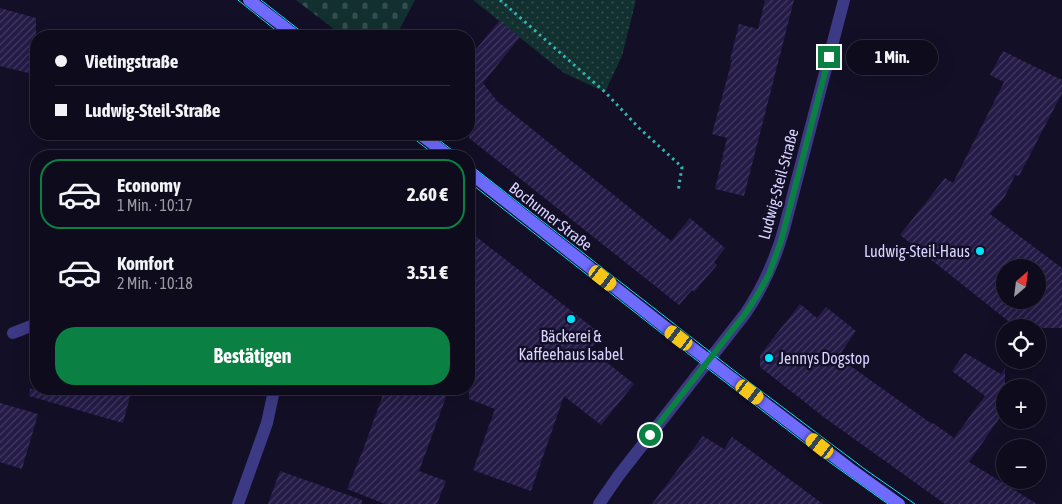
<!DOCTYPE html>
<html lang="de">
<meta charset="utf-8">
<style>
:root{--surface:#0e0b1c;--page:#1c1929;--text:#f1f3f6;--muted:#9b9ba3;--line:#2e2b3b;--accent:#0b8043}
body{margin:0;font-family:"Asap Condensed",sans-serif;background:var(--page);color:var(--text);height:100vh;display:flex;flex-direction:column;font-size:19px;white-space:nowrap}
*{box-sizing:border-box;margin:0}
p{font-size:16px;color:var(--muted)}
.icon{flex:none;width:28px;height:28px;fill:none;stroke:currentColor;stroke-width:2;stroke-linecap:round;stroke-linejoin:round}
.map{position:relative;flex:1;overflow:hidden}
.sheet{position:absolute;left:30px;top:150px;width:445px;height:245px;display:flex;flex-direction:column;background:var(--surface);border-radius:20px;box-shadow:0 5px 20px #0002,0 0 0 1px var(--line)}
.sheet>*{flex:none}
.hud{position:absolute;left:30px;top:30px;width:445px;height:110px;border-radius:20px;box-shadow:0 5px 20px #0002,0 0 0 1px var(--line);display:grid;align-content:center;height:110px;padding:0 25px;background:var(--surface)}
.needle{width:32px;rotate:28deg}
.fabs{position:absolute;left:996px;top:259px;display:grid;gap:10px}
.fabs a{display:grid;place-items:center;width:50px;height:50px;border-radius:50%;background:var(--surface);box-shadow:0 5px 20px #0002,0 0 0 1px var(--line);font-size:25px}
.end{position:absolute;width:22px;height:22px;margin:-11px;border:6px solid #0b8043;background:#fff;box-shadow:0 0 0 2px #fff}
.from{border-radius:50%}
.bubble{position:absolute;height:35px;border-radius:18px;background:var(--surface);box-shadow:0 5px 20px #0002,0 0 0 1px var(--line);font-size:16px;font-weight:700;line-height:35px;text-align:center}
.car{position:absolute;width:15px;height:30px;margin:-15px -8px;border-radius:6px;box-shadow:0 0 4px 1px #0007;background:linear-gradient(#f5c518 24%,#345 0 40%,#f5c518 0 76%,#345 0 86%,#f5c518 0)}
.hud b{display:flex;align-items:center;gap:18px;height:48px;font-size:19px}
.hud b+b{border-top:1px solid var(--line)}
.hud i{width:12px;height:12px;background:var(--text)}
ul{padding:9px 0 0;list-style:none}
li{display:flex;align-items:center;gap:15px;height:70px;margin:0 10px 8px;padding:0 15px;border:2px solid transparent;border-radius:20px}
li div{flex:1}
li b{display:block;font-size:19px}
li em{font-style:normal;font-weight:700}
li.on{border-color:var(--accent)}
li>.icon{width:45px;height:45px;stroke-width:1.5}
.action{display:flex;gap:10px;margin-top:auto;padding:10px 25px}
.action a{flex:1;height:58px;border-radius:20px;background:var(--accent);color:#fff;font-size:20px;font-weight:700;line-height:58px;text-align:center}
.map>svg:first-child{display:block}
</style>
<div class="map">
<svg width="1062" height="504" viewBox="0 0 1062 504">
<defs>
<pattern id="cemetery-stones" width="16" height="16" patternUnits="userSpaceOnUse" patternTransform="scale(1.25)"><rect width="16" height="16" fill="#12302f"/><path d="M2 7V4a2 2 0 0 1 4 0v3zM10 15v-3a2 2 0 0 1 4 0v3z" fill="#344d4e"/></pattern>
<pattern id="garden-dots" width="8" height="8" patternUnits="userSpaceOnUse" patternTransform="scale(1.25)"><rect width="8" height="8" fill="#12302f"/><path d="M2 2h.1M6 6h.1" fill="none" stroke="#344d4e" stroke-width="1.8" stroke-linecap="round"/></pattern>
<pattern id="building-hatch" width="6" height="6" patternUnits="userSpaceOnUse" patternTransform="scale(1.25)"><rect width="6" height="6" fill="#241b47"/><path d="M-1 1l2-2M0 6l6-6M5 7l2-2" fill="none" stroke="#433b63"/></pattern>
</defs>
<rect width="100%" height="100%" fill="#130f26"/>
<path fill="url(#cemetery-stones)" d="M 296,0 L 415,0 L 396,36 L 343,36 Z"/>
<path fill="url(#garden-dots)" d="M 473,0 L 636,0 L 622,56 L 605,92 L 564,73 Z"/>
<g fill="url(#building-hatch)" fill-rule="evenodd">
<path d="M 765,0 L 794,0 L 744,196 L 715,189 L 727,138 L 712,134 L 732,60 L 730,60 L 739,24 L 758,29 Z"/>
<path d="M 0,8 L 36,18 L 36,75 L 0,66 Z"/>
<path d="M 499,21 L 520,37 L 483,83 L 497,101 L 671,241 L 690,218 L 725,248 L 714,262 L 717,265 L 694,292 L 692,290 L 679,305 L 469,138 L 469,58 Z"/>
<path d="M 1003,51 L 1062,80 L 1062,93 L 1019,176 L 1015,175 L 1005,196 L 990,214 L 1062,268 L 1062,328 L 1017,328 L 900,235 L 945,178 L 953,183 L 1004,82 L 990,75 ZM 1005,268 L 1038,268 L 1038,300 L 1005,300 Z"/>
<path d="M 469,231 L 602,335 L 590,349 L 634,384 L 601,425 L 564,396 L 531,491 L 473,470 L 495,409 L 469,399 Z"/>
<path d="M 800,304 L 817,318 L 826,307 L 856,331 L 838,357 L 932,424 L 933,423 L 954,438 L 985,396 L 952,371 L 965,353 L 1001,374 L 1005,368 L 1005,410 L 969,462 L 1037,504 L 945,504 L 825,418 L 760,367 L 760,355 Z"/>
<path d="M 30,389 L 132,389 L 123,423 L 29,396 Z"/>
<path d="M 385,389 L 449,389 L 419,471 L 446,481 L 437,504 L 385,504 L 347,489 L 363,450 Z"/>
<path d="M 0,403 L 38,414 L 22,469 L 0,462 Z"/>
<path d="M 703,436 L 724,449 L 732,437 L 823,504 L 652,504 Z"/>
<path d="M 280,471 L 362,500 L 362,504 L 268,504 Z"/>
</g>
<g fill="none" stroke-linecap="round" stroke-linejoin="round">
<path stroke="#2fb8b0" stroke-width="3" stroke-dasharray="2.5 4" stroke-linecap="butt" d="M 500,0 L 605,92 L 639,128 L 682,167 L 678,192"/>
<g stroke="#3d3a85" stroke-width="12">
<path d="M 13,333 L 36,324"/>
<path d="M 238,504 L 267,423 L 273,395 L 269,389"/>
</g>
<path stroke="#3d3a85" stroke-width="12" d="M 599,504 L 619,475 L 745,314 C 764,286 775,261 784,229 L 844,0"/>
<g stroke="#6f6bff" stroke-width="12">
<path d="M 249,0 L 296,36"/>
<path d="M 420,134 L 449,156"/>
<path d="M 469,172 L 665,327 L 849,468 L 899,504"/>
</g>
<g stroke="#00e5ff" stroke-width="1">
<path d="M 238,0 L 283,36"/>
<path d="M 261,0 L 307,36"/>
<path d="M 408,134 L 436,156"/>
<path d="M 431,134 L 460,156"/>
<path d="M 469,164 L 736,372 L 866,470 L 915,504"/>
<path d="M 469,182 L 660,332 L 828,461 L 888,504"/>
</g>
</g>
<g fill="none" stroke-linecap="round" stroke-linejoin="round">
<path stroke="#0b8043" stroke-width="6" d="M 650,435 L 745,314 L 758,294 L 769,274 L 781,241 L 829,57"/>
</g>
<g fill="#00e5ff" stroke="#130f26" stroke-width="2">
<circle cx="980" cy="251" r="5"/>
<circle cx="571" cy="319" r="5"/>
<circle cx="769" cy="358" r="5"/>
</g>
<g text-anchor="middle" stroke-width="5" stroke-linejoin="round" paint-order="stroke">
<g font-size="16" fill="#d9d4ff" stroke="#130f26">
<text transform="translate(778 184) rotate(-75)" y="6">Ludwig-Steil-Straße</text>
<text transform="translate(551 216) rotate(38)" y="6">Bochumer Straße</text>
</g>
<g font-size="16" fill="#d9d4ff" stroke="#130f26" text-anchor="end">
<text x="970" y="257">Ludwig-Steil-Haus</text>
<text x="571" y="342" text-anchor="middle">Bäckerei &amp;<tspan x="571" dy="18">Kaffeehaus Isabel</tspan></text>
<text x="779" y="364" text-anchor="start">Jennys Dogstop</text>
</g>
</g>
</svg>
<div class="fabs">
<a><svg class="needle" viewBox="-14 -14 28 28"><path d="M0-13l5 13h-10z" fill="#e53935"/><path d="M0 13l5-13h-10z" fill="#9b9ba3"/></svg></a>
<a><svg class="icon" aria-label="locate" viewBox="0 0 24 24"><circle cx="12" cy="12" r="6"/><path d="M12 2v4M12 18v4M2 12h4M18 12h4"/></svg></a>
<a>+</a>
<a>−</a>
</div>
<i class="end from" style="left:650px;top:435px"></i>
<i class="end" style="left:829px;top:57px"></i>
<div class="bubble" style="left:846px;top:40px;width:92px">1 Min.</div>
<i class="car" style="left:603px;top:278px;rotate:128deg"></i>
<i class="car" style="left:679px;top:338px;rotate:307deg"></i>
<i class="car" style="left:750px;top:392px;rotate:127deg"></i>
<i class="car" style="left:820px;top:446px;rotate:308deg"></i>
<div class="hud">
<b><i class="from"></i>Vietingstraße</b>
<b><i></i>Ludwig-Steil-Straße</b>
</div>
<section class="sheet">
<ul>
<li class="on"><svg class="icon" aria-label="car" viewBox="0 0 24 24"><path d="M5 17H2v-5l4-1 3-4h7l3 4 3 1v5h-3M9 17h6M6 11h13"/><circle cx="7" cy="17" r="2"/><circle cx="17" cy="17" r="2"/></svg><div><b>Economy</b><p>1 Min. · 10:17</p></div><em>2.60 €</em></li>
<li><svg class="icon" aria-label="car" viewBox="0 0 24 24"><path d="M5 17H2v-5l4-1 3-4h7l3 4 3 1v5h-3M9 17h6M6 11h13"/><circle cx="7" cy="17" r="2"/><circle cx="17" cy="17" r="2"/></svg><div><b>Komfort</b><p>2 Min. · 10:18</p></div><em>3.51 €</em></li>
</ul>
<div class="action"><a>Bestätigen</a></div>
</section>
</div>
